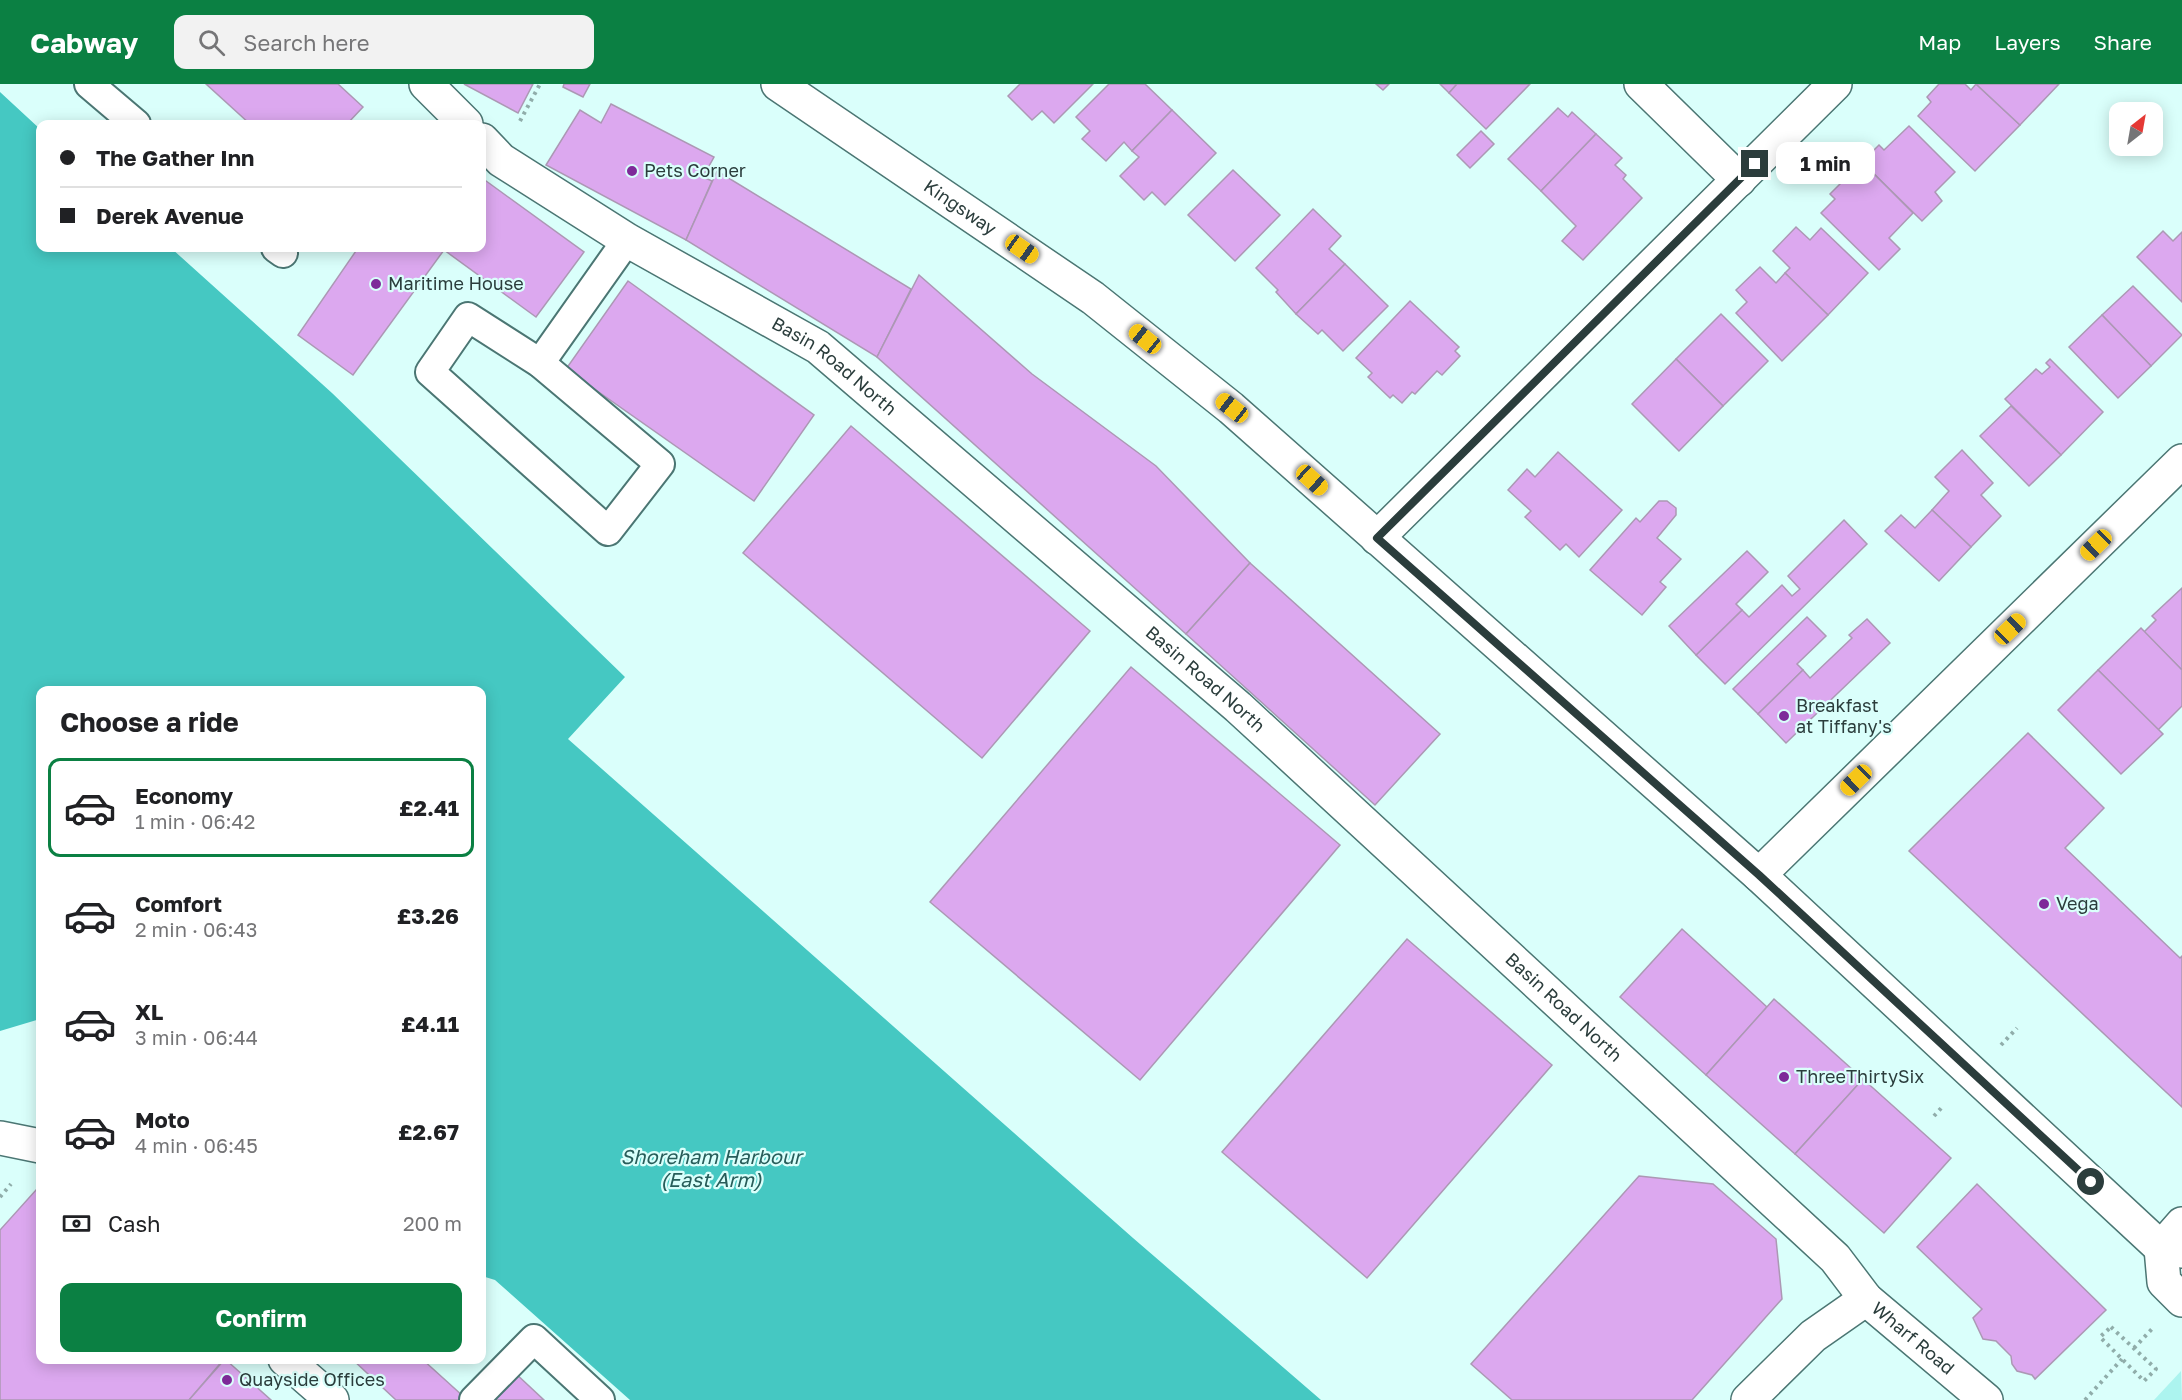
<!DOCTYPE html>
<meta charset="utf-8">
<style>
:root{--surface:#fff;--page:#f2f2f2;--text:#202124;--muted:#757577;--line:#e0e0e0;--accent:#0b8043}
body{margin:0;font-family:"Golos Text",sans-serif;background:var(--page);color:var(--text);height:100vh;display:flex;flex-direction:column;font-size:22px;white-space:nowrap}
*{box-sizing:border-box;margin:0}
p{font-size:20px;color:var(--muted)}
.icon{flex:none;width:33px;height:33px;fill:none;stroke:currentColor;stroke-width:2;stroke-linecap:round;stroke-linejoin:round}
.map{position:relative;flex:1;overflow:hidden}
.details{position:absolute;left:36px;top:602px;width:450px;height:678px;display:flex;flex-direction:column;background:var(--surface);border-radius:12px;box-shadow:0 3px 15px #0003}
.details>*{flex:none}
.top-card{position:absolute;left:36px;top:36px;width:450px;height:132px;border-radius:12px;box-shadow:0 3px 15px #0003;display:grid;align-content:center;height:132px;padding:0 24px;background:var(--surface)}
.needle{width:39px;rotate:31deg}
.fabs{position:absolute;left:2109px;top:18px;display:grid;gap:12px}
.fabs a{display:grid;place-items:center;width:54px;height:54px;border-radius:12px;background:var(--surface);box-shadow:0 3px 15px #0003;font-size:30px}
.end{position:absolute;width:27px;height:27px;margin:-14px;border:8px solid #2b3d3c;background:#fff;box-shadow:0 0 0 3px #fff}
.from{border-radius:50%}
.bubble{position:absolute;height:42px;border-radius:12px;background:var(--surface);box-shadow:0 3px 15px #0003;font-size:20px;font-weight:700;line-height:42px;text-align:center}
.car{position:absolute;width:18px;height:36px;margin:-18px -9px;border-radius:8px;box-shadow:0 0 4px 2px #0007;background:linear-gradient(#f5c518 24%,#345 0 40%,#f5c518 0 76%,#345 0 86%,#f5c518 0)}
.top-card b{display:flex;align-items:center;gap:21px;height:57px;font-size:22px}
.top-card b+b{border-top:2px solid var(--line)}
.top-card i{width:15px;height:15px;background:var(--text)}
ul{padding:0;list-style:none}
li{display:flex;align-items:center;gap:18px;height:99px;margin:0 12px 9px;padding:0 12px;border:3px solid transparent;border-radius:12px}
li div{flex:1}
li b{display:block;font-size:22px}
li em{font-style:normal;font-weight:700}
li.active{border-color:var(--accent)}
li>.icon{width:54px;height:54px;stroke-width:1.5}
h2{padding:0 24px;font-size:27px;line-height:72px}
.pay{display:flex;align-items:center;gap:15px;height:66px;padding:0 24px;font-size:22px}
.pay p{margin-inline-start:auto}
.button{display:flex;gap:12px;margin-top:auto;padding:12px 24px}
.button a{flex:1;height:69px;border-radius:12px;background:var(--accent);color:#fff;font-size:24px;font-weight:700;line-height:69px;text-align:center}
header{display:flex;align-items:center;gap:36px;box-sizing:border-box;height:84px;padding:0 30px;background:var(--accent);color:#fff}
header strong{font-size:28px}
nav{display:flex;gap:33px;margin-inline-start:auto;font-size:21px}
.search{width:420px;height:54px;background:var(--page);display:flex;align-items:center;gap:15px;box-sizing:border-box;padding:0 21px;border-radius:12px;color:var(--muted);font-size:22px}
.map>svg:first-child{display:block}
</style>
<header>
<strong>Cabway</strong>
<div class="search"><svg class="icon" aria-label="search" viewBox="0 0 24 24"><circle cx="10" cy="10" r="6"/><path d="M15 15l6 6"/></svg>Search here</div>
<nav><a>Map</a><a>Layers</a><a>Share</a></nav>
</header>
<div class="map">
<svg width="2182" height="1316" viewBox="0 0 2182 1316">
<rect width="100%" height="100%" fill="#dafffb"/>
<path fill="#acf4ef" d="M 2181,1287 L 2182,1316 L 2154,1316 Z"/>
<path fill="#45c8c2" d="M 0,8 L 40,45 L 40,164 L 171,164 L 332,309 L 625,593 L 568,655 L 1133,1154 L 1321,1316 L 630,1316 L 495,1196 L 482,1192 L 482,606 L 40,606 L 40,935 L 0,947 Z"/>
<g fill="#dca8ef" stroke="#ac98b4" stroke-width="1.5">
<path d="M 206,0 L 338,0 L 363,23 L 347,40 L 250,40 Z"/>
<path d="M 464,0 L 533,0 L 518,29 Z"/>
<path d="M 564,0 L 590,0 L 583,13 L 563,3 Z"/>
<path d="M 1020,0 L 1093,0 L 1054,39 L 1042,27 L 1032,36 L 1008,12 Z"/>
<path d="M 1109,0 L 1145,0 L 1172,26 L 1132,67 L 1124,58 L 1106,77 L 1082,55 L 1090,47 L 1076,33 Z"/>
<path d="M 1376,0 L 1389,0 L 1383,6 Z"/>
<path d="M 1440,0 L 1457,0 L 1449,9 Z"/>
<path d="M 1457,0 L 1530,0 L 1486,45 L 1449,9 Z"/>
<path d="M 1939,0 L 1965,0 L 1971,6 L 1976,0 L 2020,41 L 1975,87 L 1918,32 L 1931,18 L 1927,13 Z"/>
<path d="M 1976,0 L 2059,0 L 2020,41 Z"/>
<path d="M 611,20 L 714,73 L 703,93 L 712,97 L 686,156 L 546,81 L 580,26 L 601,39 Z"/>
<path d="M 1558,24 L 1568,33 L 1572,28 L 1596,50 L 1541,107 L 1508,75 Z"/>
<path d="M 1172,26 L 1216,69 L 1165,121 L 1152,108 L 1144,116 L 1120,92 L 1139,73 L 1132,67 Z"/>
<path d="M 1909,42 L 1955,88 L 1935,108 L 1942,117 L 1922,137 L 1862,78 L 1879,61 L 1884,66 Z"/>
<path d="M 1481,47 L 1494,60 L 1470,84 L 1457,71 Z"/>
<path d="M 1596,50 L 1622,74 L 1615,81 L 1626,91 L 1623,95 L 1642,114 L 1583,176 L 1562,157 L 1576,142 L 1541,107 Z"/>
<path d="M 1862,78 L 1913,129 L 1889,154 L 1900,165 L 1879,186 L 1821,129 L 1835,115 L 1830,110 Z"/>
<path d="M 1233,86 L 1280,131 L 1235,177 L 1188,131 Z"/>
<path d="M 717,87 L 911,205 L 877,273 L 686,156 Z"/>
<path d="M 482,94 L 584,168 L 536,233 L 444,166 L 353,291 L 298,251 L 358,164 L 482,164 Z"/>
<path d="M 1313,125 L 1341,152 L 1329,165 L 1345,180 L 1296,230 L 1276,208 L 1278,206 L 1256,184 Z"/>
<path d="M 1796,143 L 1810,156 L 1821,144 L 1868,189 L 1828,231 L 1785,189 L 1790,184 L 1773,167 Z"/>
<path d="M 2163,147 L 2173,157 L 2182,148 L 2182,218 L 2137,173 Z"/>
<path d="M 1345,180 L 1388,222 L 1343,267 L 1322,246 L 1318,250 L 1296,230 Z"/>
<path d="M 1760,183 L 1776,199 L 1785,189 L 1828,231 L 1782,277 L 1736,229 L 1747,218 L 1736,206 Z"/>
<path d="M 919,191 L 1032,290 L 1156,382 L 1250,479 L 1186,550 L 877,273 Z"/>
<path d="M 628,197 L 814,331 L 754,417 L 566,285 Z"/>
<path d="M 2133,202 L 2182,251 L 2151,282 L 2102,231 Z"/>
<path d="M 1410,217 L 1459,263 L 1455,267 L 1460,272 L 1442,291 L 1437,287 L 1415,310 L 1412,308 L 1402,319 L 1393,311 L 1390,314 L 1368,293 L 1372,289 L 1356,274 Z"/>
<path d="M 1721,230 L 1768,277 L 1723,322 L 1676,275 Z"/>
<path d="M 2102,231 L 2151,282 L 2118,314 L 2069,263 Z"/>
<path d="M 1676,275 L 1723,322 L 1679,367 L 1632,320 Z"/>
<path d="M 2050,275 L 2103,328 L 2061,371 L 2005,315 L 2036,285 L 2042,290 L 2050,283 L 2046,279 Z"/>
<path d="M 2011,322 L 2061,371 L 2029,402 L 1980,352 Z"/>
<path d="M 851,342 L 1090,547 L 982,674 L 743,469 Z"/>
<path d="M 1962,366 L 1993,399 L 1981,411 L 2001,432 L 1971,463 L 1932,426 L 1949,407 L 1935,393 Z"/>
<path d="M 1558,368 L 1622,426 L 1579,473 L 1566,460 L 1560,466 L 1525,433 L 1531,427 L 1508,406 L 1527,385 L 1535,393 Z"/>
<path d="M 1659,417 L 1667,417 L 1676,424 L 1676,431 L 1657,454 L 1681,475 L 1660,498 L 1666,503 L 1642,531 L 1590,486 L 1636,434 L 1640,438 Z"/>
<path d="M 1932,426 L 1971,463 L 1939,497 L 1885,447 L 1901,431 L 1915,444 Z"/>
<path d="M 1844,436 L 1867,460 L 1725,600 L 1696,571 L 1742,526 L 1749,533 L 1782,501 L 1792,512 L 1800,505 L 1788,492 Z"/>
<path d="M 1747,467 L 1768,488 L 1736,520 L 1742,526 L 1696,571 L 1669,542 Z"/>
<path d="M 1250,479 L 1440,650 L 1375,721 L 1186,550 Z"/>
<path d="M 2182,504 L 2182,586 L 2144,548 L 2156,536 L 2152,532 Z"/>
<path d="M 1807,533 L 1826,552 L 1797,580 L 1803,586 L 1758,630 L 1733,605 Z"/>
<path d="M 1867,535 L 1890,559 L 1786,659 L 1758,630 L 1803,586 L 1810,594 L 1852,554 L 1849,551 Z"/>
<path d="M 2141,544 L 2182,586 L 2182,622 L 2158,646 L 2098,586 Z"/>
<path d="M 1131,583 L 1340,761 L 1140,996 L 930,818 Z"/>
<path d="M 2098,586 L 2163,650 L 2121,690 L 2058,626 Z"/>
<path d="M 2028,649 L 2104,724 L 2065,764 L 2180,874 L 2182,872 L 2182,1023 L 1909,767 Z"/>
<path d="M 1682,845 L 1767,923 L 1706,991 L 1620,913 Z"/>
<path d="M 1407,855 L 1552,981 L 1367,1194 L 1222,1068 Z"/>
<path d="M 1774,915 L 1863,995 L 1795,1070 L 1706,991 Z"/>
<path d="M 1863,995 L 1951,1074 L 1884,1149 L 1795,1070 Z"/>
<path d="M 1639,1092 L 1713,1100 L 1776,1155 L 1782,1215 L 1692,1316 L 1512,1316 L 1471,1280 Z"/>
<path d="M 1977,1100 L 2106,1226 L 2035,1295 L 2032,1291 L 2017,1287 L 2012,1280 L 2011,1272 L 1996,1257 L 1983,1255 L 1973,1234 L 1982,1225 L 1917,1163 Z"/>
<path d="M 36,1106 L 40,1110 L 40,1275 L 224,1275 L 189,1316 L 0,1316 L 0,1146 Z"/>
<path d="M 225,1275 L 271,1316 L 189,1316 Z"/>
<path d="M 352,1275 L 422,1275 L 464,1313 L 461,1316 L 396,1316 Z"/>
<path d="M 513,1287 L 544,1316 L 487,1316 Z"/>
</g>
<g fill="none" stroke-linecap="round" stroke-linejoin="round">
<defs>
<g id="service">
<path d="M 89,0 L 136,40"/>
<path d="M 276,164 L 283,169"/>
<path d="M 468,233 L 540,279 L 660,380 L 608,447 L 430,288 Z"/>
<path d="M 540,279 L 627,156"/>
<path d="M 474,1316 L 534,1255 L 600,1316"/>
</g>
<g id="minor">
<path d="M 426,0 L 466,40"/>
<path d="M 1641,0 L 1739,96"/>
<path id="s1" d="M 482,56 L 501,76 L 627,156 L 818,263 L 1238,623 L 1835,1174 L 1866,1215 L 1986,1316"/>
<path d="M 1377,454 L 1835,0"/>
<path d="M 1759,791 L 2182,377"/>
<path d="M 0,1054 L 40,1062"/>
<path d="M 2161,1164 L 2182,1140"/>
<path d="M 285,1275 L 332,1316"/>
<path d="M 1748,1316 L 1813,1252 L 1866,1215"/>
</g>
<g id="primary">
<path id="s2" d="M 778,0 L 1093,214 L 1231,324 L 1759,791 L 2161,1164 L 2182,1167"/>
<path d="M 2161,1164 L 2164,1198 L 2182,1216"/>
</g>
</defs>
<use href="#service" stroke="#4b7673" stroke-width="32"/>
<use href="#minor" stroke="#4b7673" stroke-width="36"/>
<use href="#primary" stroke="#4b7673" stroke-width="36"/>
<g stroke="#90adaa" stroke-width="4" stroke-dasharray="3 4.5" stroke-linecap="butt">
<path d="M 520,37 L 540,0"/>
<path d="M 2001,961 L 2017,944"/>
<path d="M 1934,1032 L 1944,1021"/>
<path d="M 0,1113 L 11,1100"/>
<path d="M 2111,1243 L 2156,1285 L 2144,1297 L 2100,1253 Z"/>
<path d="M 2134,1264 L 2152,1245"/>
<path d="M 2085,1316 L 2122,1275"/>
</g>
<use href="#service" stroke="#fff" stroke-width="28"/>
<use href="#minor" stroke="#fff" stroke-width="33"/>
<use href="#primary" stroke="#fff" stroke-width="33"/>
</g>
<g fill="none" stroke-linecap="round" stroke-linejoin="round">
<path stroke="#2b3d3c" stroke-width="8" d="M 1755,80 L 1377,454 L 1759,791 L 2091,1098"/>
</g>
<g fill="#7e2a99" stroke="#dafffb" stroke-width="2">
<circle cx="632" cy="87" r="6"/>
<circle cx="376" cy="200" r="6"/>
<circle cx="1784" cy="632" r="6"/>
<circle cx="2044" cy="820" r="6"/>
<circle cx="1784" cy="993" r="6"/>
<circle cx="227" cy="1296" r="6"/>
</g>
<g text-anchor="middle" stroke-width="4.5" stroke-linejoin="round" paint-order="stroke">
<g font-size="18" fill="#2b3d3c" stroke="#dafffb" text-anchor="start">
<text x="644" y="93">Pets Corner</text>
<text x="388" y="206">Maritime House</text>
<text x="1796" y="628">Breakfast<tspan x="1796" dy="21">at Tiffany's</tspan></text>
<text x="2056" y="826">Vega</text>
<text x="1796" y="999">ThreeThirtySix</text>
<text x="239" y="1302">Quayside Offices</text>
</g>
<g font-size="18" fill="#2b3d3c" stroke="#dafffb">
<text dy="6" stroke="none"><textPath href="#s2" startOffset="220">Kingsway</textPath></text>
<text dy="6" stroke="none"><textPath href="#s1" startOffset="420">Basin Road North</textPath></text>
<text dy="6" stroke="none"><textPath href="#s1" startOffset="906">Basin Road North</textPath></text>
<text dy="6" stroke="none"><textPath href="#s1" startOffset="1392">Basin Road North</textPath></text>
<text dy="6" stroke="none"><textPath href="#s1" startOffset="1874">Wharf Road</textPath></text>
</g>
<g font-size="20" font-style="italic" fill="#275d5a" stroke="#dafffb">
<text x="711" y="1080">Shoreham Harbour<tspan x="711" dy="23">(East Arm)</tspan></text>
</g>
</g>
</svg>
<div class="fabs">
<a><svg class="needle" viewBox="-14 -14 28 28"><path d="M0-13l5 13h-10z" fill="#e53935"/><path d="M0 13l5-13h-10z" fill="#757577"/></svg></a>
</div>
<i class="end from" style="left:2091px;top:1098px"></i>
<i class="end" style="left:1755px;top:80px"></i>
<div class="bubble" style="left:1776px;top:58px;width:99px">1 min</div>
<i class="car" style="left:1022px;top:165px;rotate:125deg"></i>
<i class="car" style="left:1145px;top:255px;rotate:309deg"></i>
<i class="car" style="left:1232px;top:324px;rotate:308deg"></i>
<i class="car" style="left:1312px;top:396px;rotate:132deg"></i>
<i class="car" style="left:2096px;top:461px;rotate:226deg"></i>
<i class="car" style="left:2010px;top:545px;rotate:46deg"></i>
<i class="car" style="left:1856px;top:696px;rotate:226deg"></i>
<div class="top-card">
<b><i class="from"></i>The Gather Inn</b>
<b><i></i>Derek Avenue</b>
</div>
<section class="details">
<h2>Choose a ride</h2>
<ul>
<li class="active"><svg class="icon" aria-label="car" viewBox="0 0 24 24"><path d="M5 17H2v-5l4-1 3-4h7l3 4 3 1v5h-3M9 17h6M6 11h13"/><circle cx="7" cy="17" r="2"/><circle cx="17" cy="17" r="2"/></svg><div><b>Economy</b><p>1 min · 06:42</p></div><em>£2.41</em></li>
<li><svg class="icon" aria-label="car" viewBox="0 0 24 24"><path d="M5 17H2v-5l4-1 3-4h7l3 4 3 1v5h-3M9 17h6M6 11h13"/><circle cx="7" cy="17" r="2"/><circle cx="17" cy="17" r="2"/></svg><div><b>Comfort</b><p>2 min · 06:43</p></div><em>£3.26</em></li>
<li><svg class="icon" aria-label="car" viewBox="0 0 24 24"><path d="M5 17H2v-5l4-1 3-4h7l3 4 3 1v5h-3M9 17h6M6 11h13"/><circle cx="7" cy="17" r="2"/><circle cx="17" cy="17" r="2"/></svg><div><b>XL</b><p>3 min · 06:44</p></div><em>£4.11</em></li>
<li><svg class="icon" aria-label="car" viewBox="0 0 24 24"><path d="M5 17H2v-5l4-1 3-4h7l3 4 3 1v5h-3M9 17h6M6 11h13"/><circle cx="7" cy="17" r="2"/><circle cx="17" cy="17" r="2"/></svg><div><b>Moto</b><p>4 min · 06:45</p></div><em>£2.67</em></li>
</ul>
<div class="pay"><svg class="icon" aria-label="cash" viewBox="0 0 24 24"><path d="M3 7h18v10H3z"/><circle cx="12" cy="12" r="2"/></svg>Cash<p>200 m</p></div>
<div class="button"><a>Confirm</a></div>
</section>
</div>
